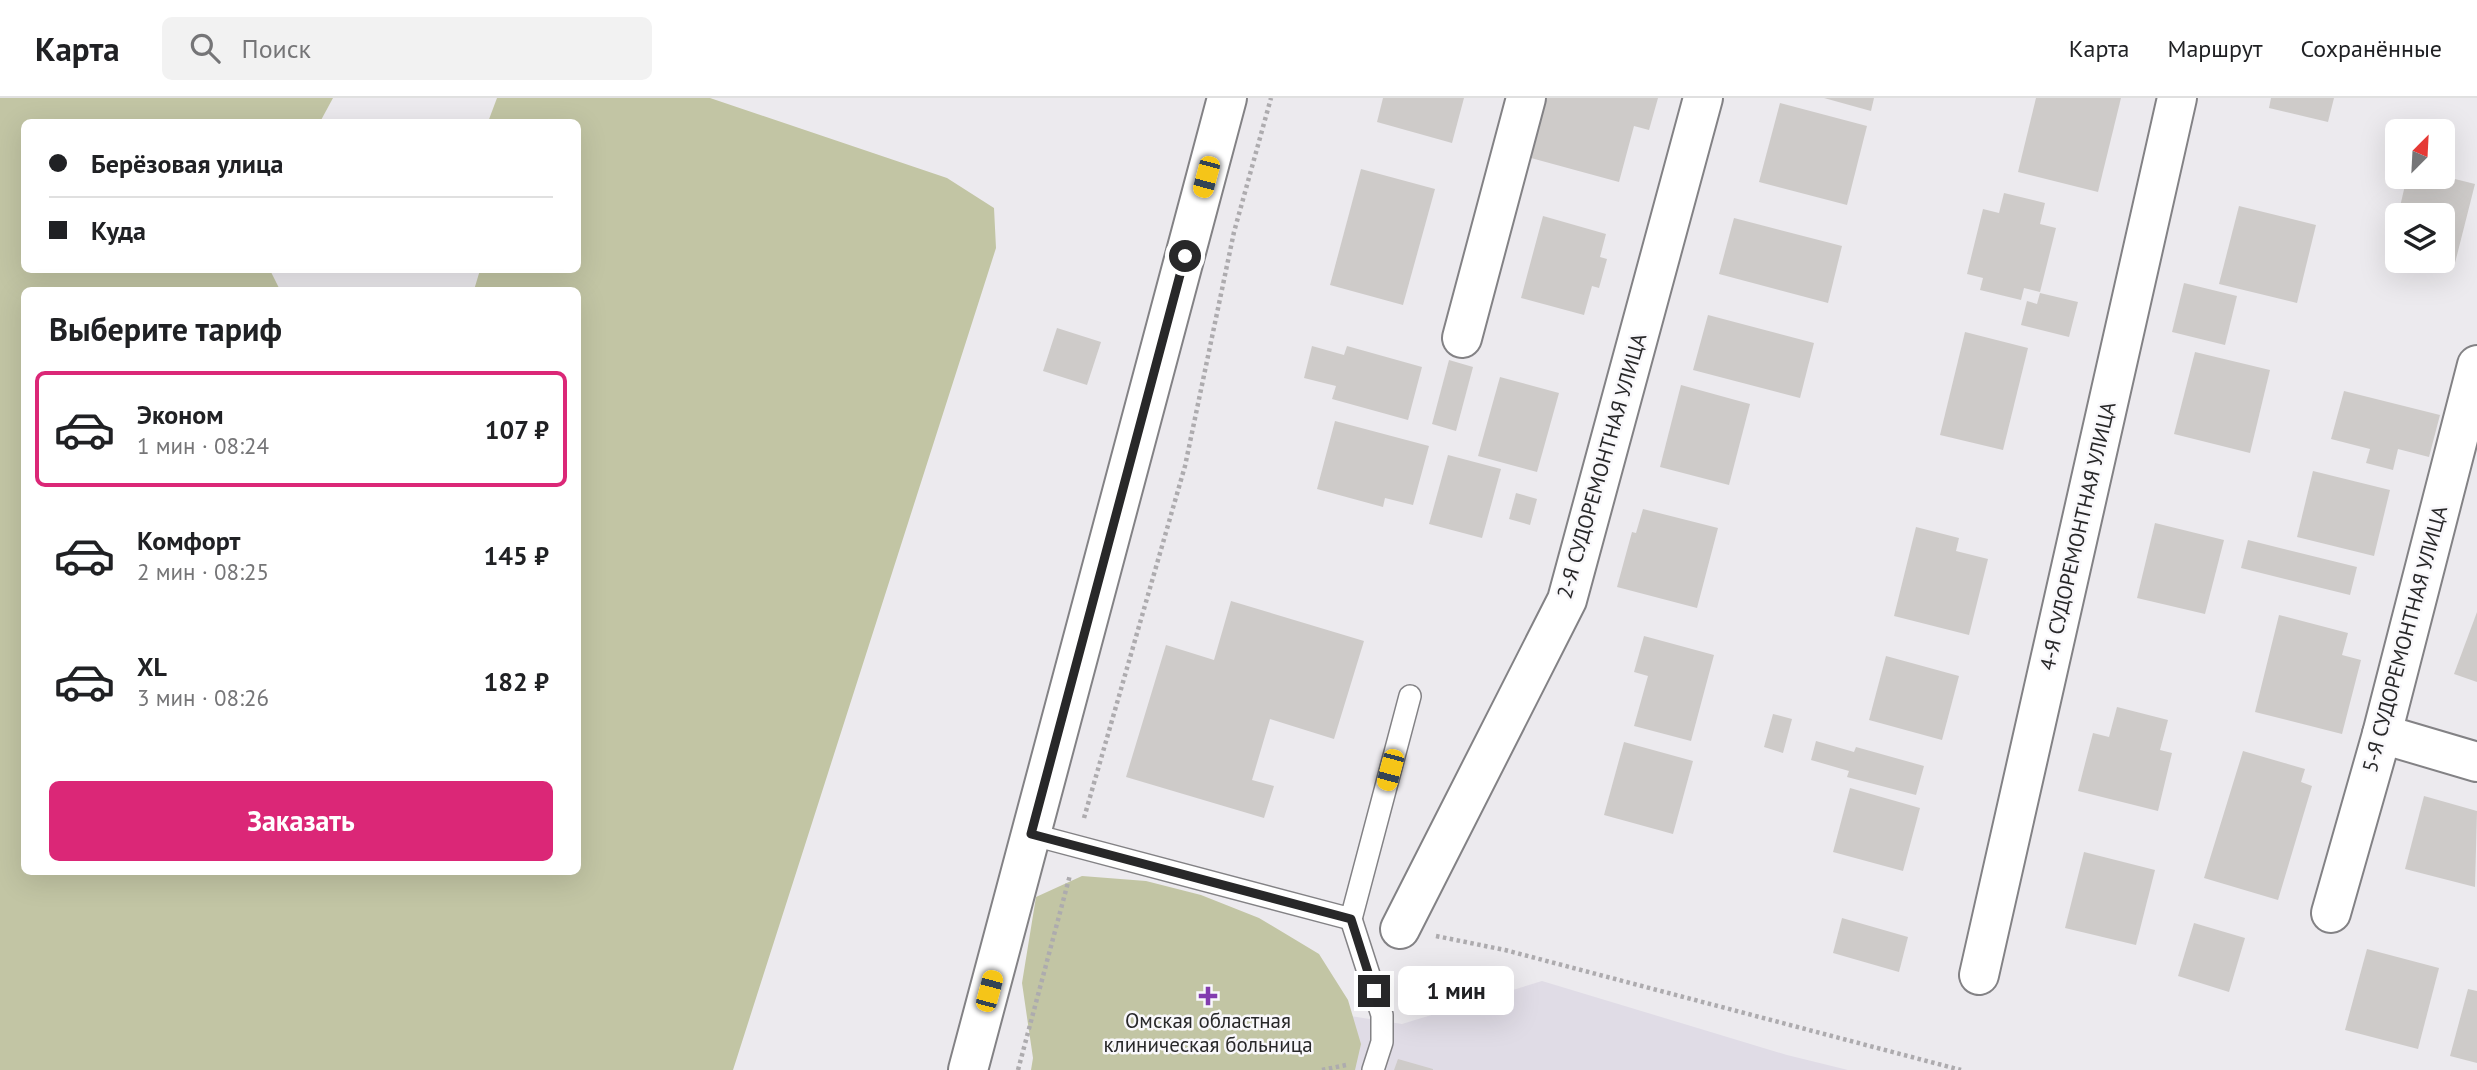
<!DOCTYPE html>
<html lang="ru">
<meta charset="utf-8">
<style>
:root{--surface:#fff;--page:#f2f2f2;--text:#202124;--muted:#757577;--line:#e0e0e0;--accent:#db2777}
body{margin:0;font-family:"PT Sans",sans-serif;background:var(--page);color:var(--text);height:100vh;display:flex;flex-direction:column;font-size:26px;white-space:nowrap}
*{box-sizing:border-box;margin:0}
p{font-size:23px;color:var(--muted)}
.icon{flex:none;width:38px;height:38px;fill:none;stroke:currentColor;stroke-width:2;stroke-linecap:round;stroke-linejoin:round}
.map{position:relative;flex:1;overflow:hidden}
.details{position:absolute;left:21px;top:189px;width:560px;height:588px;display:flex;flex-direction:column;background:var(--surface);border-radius:10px;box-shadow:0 7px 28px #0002}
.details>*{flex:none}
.hud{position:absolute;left:21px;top:21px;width:560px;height:154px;border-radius:10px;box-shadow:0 7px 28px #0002;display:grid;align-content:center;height:154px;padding:0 28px;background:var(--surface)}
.needle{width:46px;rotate:24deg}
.controls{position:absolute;left:2385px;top:21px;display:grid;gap:14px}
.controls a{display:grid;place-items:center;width:70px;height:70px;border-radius:10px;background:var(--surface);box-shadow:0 7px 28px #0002;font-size:35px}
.end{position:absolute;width:32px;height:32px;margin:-16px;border:9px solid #282829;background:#fff;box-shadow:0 0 0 4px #fff}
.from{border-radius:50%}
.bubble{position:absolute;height:49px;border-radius:10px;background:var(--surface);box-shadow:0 7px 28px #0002;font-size:23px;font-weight:700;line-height:49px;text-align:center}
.car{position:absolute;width:21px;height:42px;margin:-21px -10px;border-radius:9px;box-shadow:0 0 5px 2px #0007;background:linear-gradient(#f5c518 24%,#345 0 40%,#f5c518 0 76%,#345 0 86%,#f5c518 0)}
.hud b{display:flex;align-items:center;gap:24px;height:66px;font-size:26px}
.hud b+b{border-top:2px solid var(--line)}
.hud i{width:18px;height:18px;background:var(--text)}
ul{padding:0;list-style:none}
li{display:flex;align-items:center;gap:21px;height:116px;margin:0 14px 10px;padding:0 14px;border:4px solid transparent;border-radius:10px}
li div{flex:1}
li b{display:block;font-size:26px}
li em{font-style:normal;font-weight:700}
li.on{border-color:var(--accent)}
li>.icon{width:63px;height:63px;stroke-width:1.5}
h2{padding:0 28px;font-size:32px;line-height:84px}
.button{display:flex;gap:14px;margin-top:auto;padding:14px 28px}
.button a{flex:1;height:80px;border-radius:10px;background:var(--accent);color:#fff;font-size:28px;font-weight:700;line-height:80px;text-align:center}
header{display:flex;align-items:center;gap:42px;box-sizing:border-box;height:98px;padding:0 35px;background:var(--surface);border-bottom:2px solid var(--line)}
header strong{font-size:33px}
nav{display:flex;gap:38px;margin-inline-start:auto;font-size:24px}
.search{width:490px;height:63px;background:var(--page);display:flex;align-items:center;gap:18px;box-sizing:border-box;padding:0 24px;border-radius:10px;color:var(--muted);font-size:26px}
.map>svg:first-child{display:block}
</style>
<header>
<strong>Карта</strong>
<div class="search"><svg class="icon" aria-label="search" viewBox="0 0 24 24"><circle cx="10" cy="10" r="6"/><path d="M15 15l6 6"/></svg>Поиск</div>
<nav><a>Карта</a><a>Маршрут</a><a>Сохранённые</a></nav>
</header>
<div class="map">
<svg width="2477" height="972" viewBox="0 0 2477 972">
<rect width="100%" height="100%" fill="#eceaee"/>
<path fill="#e0dce6" d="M 1542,883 L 1787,957 L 1848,972 L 1114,972 L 1318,913 L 1402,926 Z"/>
<g fill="#c2c5a4">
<path d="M 0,0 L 333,0 L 320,24 L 24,24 L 24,172 L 270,172 L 280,192 L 24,192 L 24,774 L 578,774 L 578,192 L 474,192 L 480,172 L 578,172 L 578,24 L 488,24 L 497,0 L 710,0 L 947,80 L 994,110 L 996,150 L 733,972 L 0,972 Z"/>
<path d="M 1082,778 L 1146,783 L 1201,797 L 1259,820 L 1319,856 L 1348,902 L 1361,946 L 1355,972 L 1031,972 L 1033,960 L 1022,885 L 1036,799 Z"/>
</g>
<g fill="#cecbc9">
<path d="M 1383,0 L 1464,0 L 1452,45 L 1377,24 Z"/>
<path d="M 1547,0 L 1658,0 L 1649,32 L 1634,28 L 1619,84 L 1531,60 Z"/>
<path d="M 1824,0 L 1874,0 L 1871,13 Z"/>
<path d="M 2036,0 L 2121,0 L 2098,94 L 2018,74 Z"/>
<path d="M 2271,0 L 2334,0 L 2328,24 L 2269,10 Z"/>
<path d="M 1780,5 L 1867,28 L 1847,107 L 1759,84 Z"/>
<path d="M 1361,71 L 1435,91 L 1403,207 L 1330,187 Z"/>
<path d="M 2443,78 L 2475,86 L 2455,165 L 2443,162 L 2443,117 L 2398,117 L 2407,79 Z"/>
<path d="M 2004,95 L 2045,105 L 2040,126 L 2056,130 L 2040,194 L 2024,190 L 2021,202 L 1980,192 L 1983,180 L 1967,176 L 1983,111 L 1999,115 Z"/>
<path d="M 2239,108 L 2316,127 L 2297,205 L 2219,186 Z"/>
<path d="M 1543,118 L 1606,136 L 1600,159 L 1607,161 L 1599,190 L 1592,188 L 1584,217 L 1521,200 Z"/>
<path d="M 1734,120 L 1842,148 L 1828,205 L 1719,176 Z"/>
<path d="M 2397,123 L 2398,123 L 2398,150 L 2390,149 Z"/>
<path d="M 2184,185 L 2237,198 L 2225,247 L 2172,234 Z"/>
<path d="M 2040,195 L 2078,204 L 2069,239 L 2021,227 L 2027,203 L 2037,206 Z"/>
<path d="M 1708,217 L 1814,245 L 1800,300 L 1693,272 Z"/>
<path d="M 1057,230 L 1101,244 L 1087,287 L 1043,273 Z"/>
<path d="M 1965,234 L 2028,250 L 2003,352 L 1940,337 Z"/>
<path d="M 1312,248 L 1344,257 L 1347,248 L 1422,269 L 1408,322 L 1332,301 L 1336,288 L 1304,280 Z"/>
<path d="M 2195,254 L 2270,272 L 2250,355 L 2174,336 Z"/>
<path d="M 1449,262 L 1473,269 L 1456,333 L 1432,326 Z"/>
<path d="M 1500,279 L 1559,295 L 1537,374 L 1478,358 Z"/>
<path d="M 1681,287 L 1750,306 L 1729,387 L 1660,369 Z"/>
<path d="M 2344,293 L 2440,317 L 2429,359 L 2398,351 L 2393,372 L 2366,365 L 2370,351 L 2331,341 Z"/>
<path d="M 1335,323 L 1429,348 L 1413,407 L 1385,400 L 1383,409 L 1317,391 Z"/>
<path d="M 1448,357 L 1501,371 L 1482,440 L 1429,426 Z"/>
<path d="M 2313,373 L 2390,392 L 2374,458 L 2297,439 Z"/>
<path d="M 1516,395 L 1537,401 L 1530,427 L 1509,421 Z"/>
<path d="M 1643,411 L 1718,430 L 1697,510 L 1617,489 L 1632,434 L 1636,435 Z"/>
<path d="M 2155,425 L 2224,442 L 2205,516 L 2137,500 Z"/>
<path d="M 1916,429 L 1959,440 L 1956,453 L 1988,461 L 1969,537 L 1894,518 Z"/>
<path d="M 2248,442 L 2357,469 L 2350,497 L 2241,470 Z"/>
<path d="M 1231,503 L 1364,543 L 1334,641 L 1270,621 L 1252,682 L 1274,688 L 1264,720 L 1126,679 L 1166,547 L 1214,562 Z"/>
<path d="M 2477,514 L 2477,584 L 2454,576 Z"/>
<path d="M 2279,517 L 2348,535 L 2342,557 L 2361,562 L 2342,636 L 2255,614 Z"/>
<path d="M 1644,538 L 1714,557 L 1691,643 L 1634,628 L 1648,578 L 1634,574 Z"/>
<path d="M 1886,558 L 1959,578 L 1942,642 L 1869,622 Z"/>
<path d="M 2117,609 L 2168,622 L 2160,652 L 2172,655 L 2158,713 L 2078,693 L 2093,635 L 2109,639 Z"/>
<path d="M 1773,616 L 1792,621 L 1783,655 L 1764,649 Z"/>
<path d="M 1816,643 L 1854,654 L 1856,649 L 1924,668 L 1916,697 L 1847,679 L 1849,673 L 1811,662 Z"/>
<path d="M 1624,644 L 1693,663 L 1673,736 L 1604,717 Z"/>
<path d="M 2243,653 L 2305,671 L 2301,684 L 2312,688 L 2278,802 L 2204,780 Z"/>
<path d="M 1850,690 L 1920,710 L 1903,773 L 1833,754 Z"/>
<path d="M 2424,698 L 2477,713 L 2475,789 L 2405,771 Z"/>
<path d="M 2084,754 L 2155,772 L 2136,847 L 2065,830 Z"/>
<path d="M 1842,820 L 1908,839 L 1899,874 L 1833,855 Z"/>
<path d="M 2194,825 L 2245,840 L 2229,894 L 2178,878 Z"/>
<path d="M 2367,851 L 2439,870 L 2418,951 L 2345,932 Z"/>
<path d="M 2468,891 L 2477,893 L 2477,965 L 2450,958 Z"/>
<path d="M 1398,961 L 1433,971 L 1433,972 L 1394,972 Z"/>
</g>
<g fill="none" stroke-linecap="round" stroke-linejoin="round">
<defs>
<g id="service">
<path d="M 1030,736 L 1351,821 L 1410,598"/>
<path d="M 1351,821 L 1382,917 L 1382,944 L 1373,972"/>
</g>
<g id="minor">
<path d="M 1462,240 L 1526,0"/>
<path d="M 2382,636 L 2477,664"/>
<path d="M 2331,815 L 2382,636 L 2477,267"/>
<path d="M 1400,831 L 1567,502 L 1703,0"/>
<path d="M 1979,877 L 2177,0"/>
</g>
<path id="secondary" d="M 968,972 L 1227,0"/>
</defs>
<use href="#service" stroke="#838285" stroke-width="24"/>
<use href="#minor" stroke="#838285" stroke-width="42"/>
<use href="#secondary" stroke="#838285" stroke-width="42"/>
<g stroke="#adabae" stroke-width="4.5" stroke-dasharray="3.5 3.5" stroke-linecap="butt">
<path d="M 1084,720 L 1185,368 L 1234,134 L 1271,0"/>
<path d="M 1436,838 L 1505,852 L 1961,972"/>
<path d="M 1018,972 L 1070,777"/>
<path d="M 1322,972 L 1346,967"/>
</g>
<use href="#service" stroke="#fff" stroke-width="21"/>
<use href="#minor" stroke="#fff" stroke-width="38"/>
<use href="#secondary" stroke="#fff" stroke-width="38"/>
</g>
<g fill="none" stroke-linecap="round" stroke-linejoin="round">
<path stroke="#282829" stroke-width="9" d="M 1185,158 L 1031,736 L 1351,821 L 1374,893"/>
</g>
<path fill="#833caf" stroke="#f9f8fb" stroke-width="2.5" d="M1204.5 887.5h7v7h7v7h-7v7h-7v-7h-7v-7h7z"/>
<g text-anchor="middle" stroke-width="5" stroke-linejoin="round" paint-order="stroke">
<g font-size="21" fill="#282829" stroke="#f9f8fb">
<text transform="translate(1602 368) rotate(-74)" y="7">2-Я СУДОРЕМОНТНАЯ УЛИЦА</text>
<text transform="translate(2078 438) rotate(-77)" y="7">4-Я СУДОРЕМОНТНАЯ УЛИЦА</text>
<text transform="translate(2405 541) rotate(-75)" y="7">5-Я СУДОРЕМОНТНАЯ УЛИЦА</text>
</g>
<g font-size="21" fill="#282829" stroke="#f9f8fb">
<text x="1208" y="930">Омская областная<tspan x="1208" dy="24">клиническая больница</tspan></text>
</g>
</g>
</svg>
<div class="controls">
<a><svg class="needle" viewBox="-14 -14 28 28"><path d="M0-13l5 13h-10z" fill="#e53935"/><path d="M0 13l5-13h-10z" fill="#757577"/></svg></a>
<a><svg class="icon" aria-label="layers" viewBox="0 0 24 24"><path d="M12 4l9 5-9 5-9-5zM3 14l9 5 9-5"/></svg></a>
</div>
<i class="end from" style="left:1185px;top:158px"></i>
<i class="end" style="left:1374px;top:893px"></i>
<div class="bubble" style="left:1398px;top:868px;width:116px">1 мин</div>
<i class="car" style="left:1206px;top:79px;rotate:195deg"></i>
<i class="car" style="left:1390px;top:672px;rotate:195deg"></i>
<i class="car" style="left:989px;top:893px;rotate:15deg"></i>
<div class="hud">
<b><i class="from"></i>Берёзовая улица</b>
<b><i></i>Куда</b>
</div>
<section class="details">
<h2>Выберите тариф</h2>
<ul>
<li class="on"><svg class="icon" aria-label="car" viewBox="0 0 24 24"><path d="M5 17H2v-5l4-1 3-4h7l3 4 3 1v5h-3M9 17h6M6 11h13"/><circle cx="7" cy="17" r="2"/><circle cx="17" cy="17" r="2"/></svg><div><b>Эконом</b><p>1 мин · 08:24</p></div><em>107 ₽</em></li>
<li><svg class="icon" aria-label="car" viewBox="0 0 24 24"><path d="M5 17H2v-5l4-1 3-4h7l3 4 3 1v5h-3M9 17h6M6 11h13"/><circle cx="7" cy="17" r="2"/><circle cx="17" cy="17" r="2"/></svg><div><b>Комфорт</b><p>2 мин · 08:25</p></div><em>145 ₽</em></li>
<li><svg class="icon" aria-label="car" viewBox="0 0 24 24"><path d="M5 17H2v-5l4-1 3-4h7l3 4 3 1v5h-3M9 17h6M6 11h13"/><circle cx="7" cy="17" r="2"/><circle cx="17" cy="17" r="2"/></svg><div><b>XL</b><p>3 мин · 08:26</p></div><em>182 ₽</em></li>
</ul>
<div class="button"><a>Заказать</a></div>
</section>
</div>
